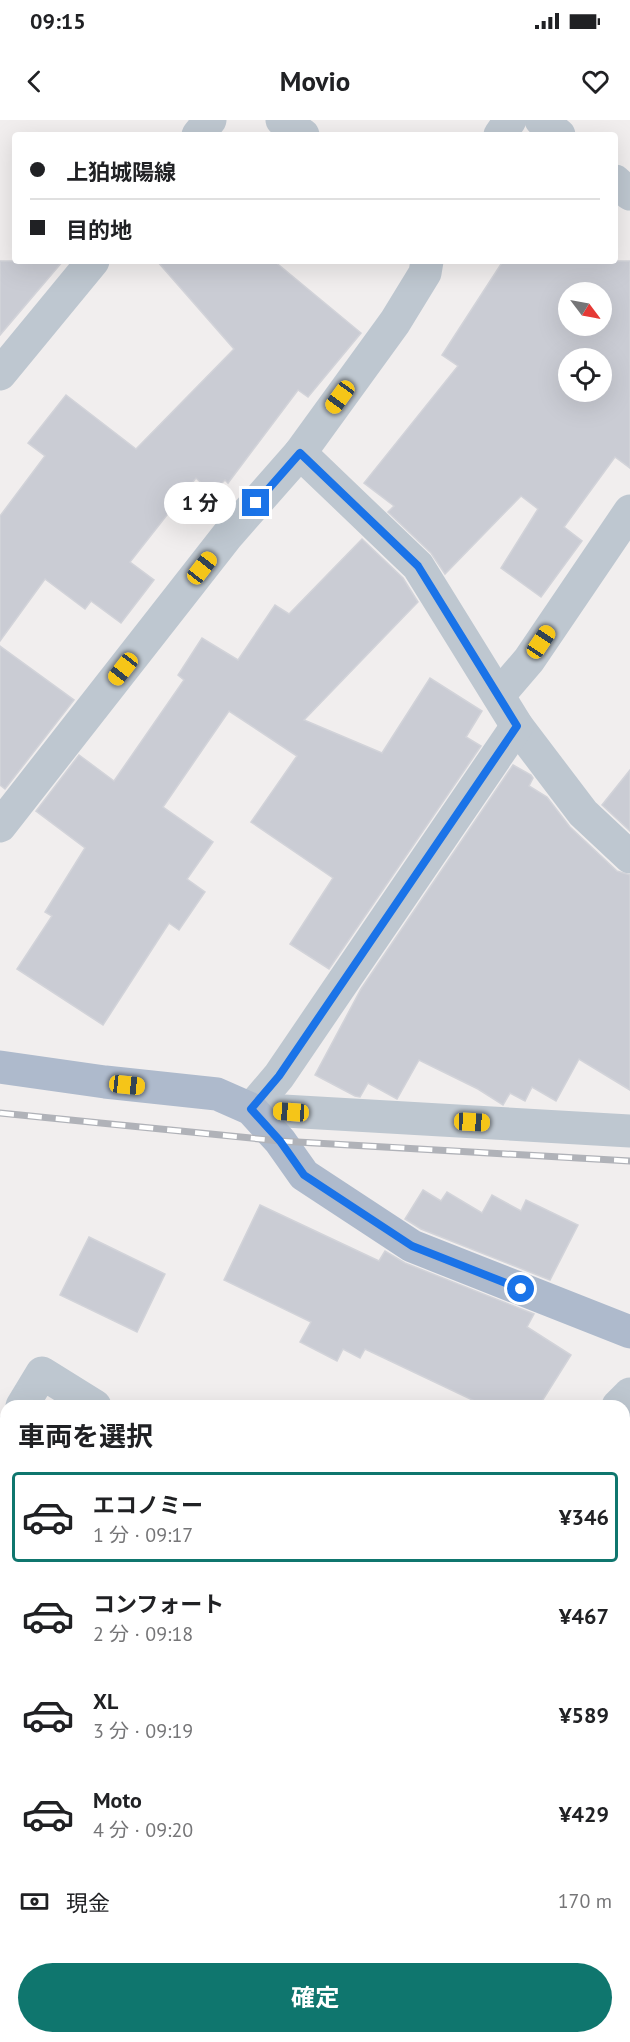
<!DOCTYPE html>
<html lang="ja">
<meta charset="utf-8">
<style>
:root{--surface:#fff;--page:#f2f2f2;--text:#202124;--muted:#757577;--line:#e0e0e0;--accent:#0f766e}
body{margin:0;font-family:"PT Sans","Noto Sans JP",sans-serif;background:var(--page);color:var(--text);height:100vh;display:flex;flex-direction:column;font-size:22px;white-space:nowrap}
*{box-sizing:border-box;margin:0}
p{font-size:20px;color:var(--muted)}
.icon{flex:none;width:33px;height:33px;fill:none;stroke:currentColor;stroke-width:2;stroke-linecap:round;stroke-linejoin:round}
.map{position:relative;flex:1;overflow:hidden}
.details{position:absolute;left:0px;top:1280px;width:630px;height:644px;display:flex;flex-direction:column;background:var(--surface);border-radius:18px 18px 0 0;box-shadow:0 6px 24px #0002}
.details>*{flex:none}
.guide{position:absolute;left:12px;top:12px;width:606px;height:132px;border-radius:6px;box-shadow:0 6px 24px #0002;display:grid;align-content:center;height:132px;padding:0 18px;background:var(--surface)}
.needle{width:39px;rotate:122deg}
.controls{position:absolute;left:558px;top:162px;display:grid;gap:12px}
.controls a{display:grid;place-items:center;width:54px;height:54px;border-radius:50%;background:var(--surface);box-shadow:0 6px 24px #0002;font-size:30px}
.end{position:absolute;width:27px;height:27px;margin:-14px;border:8px solid #1a73e8;background:#fff;box-shadow:0 0 0 3px #fff}
.from{border-radius:50%}
.bubble{position:absolute;height:42px;border-radius:21px;background:var(--surface);box-shadow:0 6px 24px #0002;font-size:20px;font-weight:700;line-height:42px;text-align:center}
.car{position:absolute;width:18px;height:36px;margin:-18px -9px;border-radius:8px;box-shadow:0 0 4px 2px #0007;background:linear-gradient(#f5c518 24%,#345 0 40%,#f5c518 0 76%,#345 0 86%,#f5c518 0)}
.guide b{display:flex;align-items:center;gap:21px;height:57px;font-size:22px}
.guide b+b{border-top:2px solid var(--line)}
.guide i{width:15px;height:15px;background:var(--text)}
ul{padding:0;list-style:none}
li{display:flex;align-items:center;gap:18px;height:90px;margin:0 12px 9px;padding:0 6px;border:3px solid transparent;border-radius:6px}
li div{flex:1}
li b{display:block;font-size:22px}
li em{font-style:normal;font-weight:700}
li.selected{border-color:var(--accent)}
li>.icon{width:54px;height:54px;stroke-width:1.5}
h2{padding:0 18px;font-size:27px;line-height:72px}
.pay{display:flex;align-items:center;gap:15px;height:66px;padding:0 18px;font-size:22px}
.pay p{margin-inline-start:auto}
.cta{display:flex;gap:12px;margin-top:auto;padding:12px 18px}
.cta a{flex:1;height:69px;border-radius:36px;background:var(--accent);color:#fff;font-size:24px;font-weight:700;line-height:69px;text-align:center}
.status{display:flex;justify-content:space-between;align-items:center;height:42px;padding:0 30px;background:var(--surface);direction:ltr}
.status svg{height:16px;fill:currentColor}
header{display:flex;justify-content:space-between;align-items:center;height:78px;padding:0 18px;background:var(--surface);font-size:27px;font-weight:700}
.map>svg:first-child{display:block}
</style>
<div class="status"><b>09:15</b><svg viewBox="0 0 49 12"><path d="M0 12V9h3v3zM5 12V6h3v6zM10 12V3h3v9zM15 12V0h3v12zM26 1h20v11H26zM47 4h2v5h-2z"/></svg></div>
<header><svg class="icon" aria-label="back" viewBox="0 0 24 24"><path d="M15 5l-7 7 7 7"/></svg>Movio<svg class="icon" aria-label="heart" viewBox="0 0 24 24"><path d="M12 20l-8-8c-3-5 5-10 8-4 3-6 11-1 8 4z"/></svg></header>
<div class="map">
<svg width="630" height="1922" viewBox="0 0 630 1922">
<rect width="100%" height="100%" fill="#f1eeee"/>
<g fill="#caccd4" stroke="#d2d3d9" stroke-width="1.5" fill-rule="evenodd">
<path d="M 0,141 L 63,141 L 0,215 Z"/>
<path d="M 157,141 L 274,141 L 361,213 L 308,277 L 298,270 L 228,363 L 225,360 L 212,373 L 196,358 L 130,442 L 154,460 L 121,503 L 91,481 L 85,489 L 45,459 L 0,521 L 0,396 L 45,336 L 28,323 L 66,275 L 136,329 L 234,229 Z"/>
<path d="M 503,141 L 630,141 L 630,348 L 615,337 L 564,407 L 582,421 L 541,477 L 501,448 L 538,389 L 521,376 L 445,454 L 431,433 L 388,392 L 394,386 L 364,363 L 458,246 L 442,235 ZM 568,172 L 602,172 L 602,206 L 568,206 ZM 568,238 L 602,238 L 602,272 L 568,272 Z"/>
<path d="M 362,419 L 403,458 L 418,482 L 304,600 L 382,633 L 430,558 L 482,591 L 466,617 L 481,626 L 329,849 L 290,824 L 333,758 L 251,702 L 297,636 L 229,591 L 163,687 L 213,722 L 187,759 L 205,772 L 179,810 L 169,803 L 103,905 L 17,849 L 52,796 L 45,792 L 85,728 L 36,691 L 79,635 L 114,661 L 184,560 L 178,555 L 202,518 L 238,540 L 275,485 L 289,494 Z"/>
<path d="M 0,526 L 74,580 L 5,669 L 0,665 Z"/>
<path d="M 513,645 L 531,655 L 533,658 L 529,666 L 547,677 L 570,707 L 617,751 L 630,755 L 630,970 L 579,939 L 556,981 L 532,967 L 525,981 L 510,973 L 503,985 L 478,969 L 419,940 L 397,979 L 368,963 L 360,977 L 355,976 L 315,955 L 361,869 Z"/>
<path d="M 630,650 L 630,711 L 602,685 Z"/>
<path d="M 423,1070 L 441,1081 L 447,1072 L 482,1093 L 492,1075 L 521,1091 L 526,1080 L 578,1105 L 550,1160 L 421,1109 L 405,1099 Z"/>
<path d="M 260,1085 L 379,1141 L 385,1131 L 405,1143 L 534,1194 L 527,1207 L 571,1235 L 539,1286 L 485,1286 L 365,1229 L 360,1238 L 343,1229 L 337,1241 L 300,1222 L 311,1202 L 224,1160 Z"/>
<path d="M 89,1117 L 165,1154 L 137,1212 L 60,1175 Z"/>
</g>
<g fill="none" stroke-linecap="round" stroke-linejoin="round">
<g stroke="#bec7d0" stroke-width="33">
<path d="M 282,0 L 303,15"/>
<path d="M 541,0 L 559,15"/>
<path d="M 198,15 L 210,0"/>
<path d="M 500,15 L 510,0"/>
<path d="M 615,61 L 630,74"/>
<path d="M 0,254 L 93,141"/>
<path d="M 300,333 L 418,446 L 517,606 L 583,693 L 630,737"/>
<path d="M 499,575 L 529,540 L 630,391"/>
<path d="M 0,706 L 227,416 L 300,333 L 395,202 L 425,153 L 427,141"/>
<path d="M 251,989 L 279,956 L 517,606"/>
<path d="M 251,989 L 630,1011"/>
<path d="M 22,1286 L 42,1253 L 95,1286"/>
<path d="M 618,1286 L 630,1274"/>
<path d="M 0,1322 L 6,1312"/>
<path d="M 0,1670 L 6,1660"/>
</g>
<path stroke="#aebacc" stroke-width="33" d="M 0,947 L 105,962 L 217,974 L 251,989 L 280,1021 L 304,1055 L 412,1126 L 630,1212"/>
<defs>
<path id="rail" d="M 0,993 L 280,1021 L 630,1041"/>
</defs>
<use href="#rail" stroke="#b0b2b8" stroke-width="7"/>
<use href="#rail" stroke="#fff" stroke-width="4.5" stroke-dasharray="14" stroke-linecap="butt"/>
</g>
<g fill="none" stroke-linecap="round" stroke-linejoin="round">
<path stroke="#1a73e8" stroke-width="8" d="M 256,383 L 300,333 L 418,446 L 517,606 L 279,956 L 251,989 L 280,1021 L 304,1055 L 412,1126 L 521,1169"/>
</g>
</svg>
<div class="controls">
<a><svg class="needle" viewBox="-14 -14 28 28"><path d="M0-13l5 13h-10z" fill="#e53935"/><path d="M0 13l5-13h-10z" fill="#757577"/></svg></a>
<a><svg class="icon" aria-label="locate" viewBox="0 0 24 24"><circle cx="12" cy="12" r="6"/><path d="M12 2v4M12 18v4M2 12h4M18 12h4"/></svg></a>
</div>
<i class="end from" style="left:521px;top:1169px"></i>
<i class="end" style="left:256px;top:383px"></i>
<div class="bubble" style="left:164px;top:362px;width:72px">1 分</div>
<i class="car" style="left:340px;top:277px;rotate:216deg"></i>
<i class="car" style="left:202px;top:448px;rotate:38deg"></i>
<i class="car" style="left:541px;top:522px;rotate:34deg"></i>
<i class="car" style="left:123px;top:549px;rotate:218deg"></i>
<i class="car" style="left:127px;top:965px;rotate:96deg"></i>
<i class="car" style="left:291px;top:992px;rotate:274deg"></i>
<i class="car" style="left:472px;top:1002px;rotate:93deg"></i>
<div class="guide">
<b><i class="from"></i>上狛城陽線</b>
<b><i></i>目的地</b>
</div>
<section class="details">
<h2>車両を選択</h2>
<ul>
<li class="selected"><svg class="icon" aria-label="car" viewBox="0 0 24 24"><path d="M5 17H2v-5l4-1 3-4h7l3 4 3 1v5h-3M9 17h6M6 11h13"/><circle cx="7" cy="17" r="2"/><circle cx="17" cy="17" r="2"/></svg><div><b>エコノミー</b><p>1 分 · 09:17</p></div><em>¥346</em></li>
<li><svg class="icon" aria-label="car" viewBox="0 0 24 24"><path d="M5 17H2v-5l4-1 3-4h7l3 4 3 1v5h-3M9 17h6M6 11h13"/><circle cx="7" cy="17" r="2"/><circle cx="17" cy="17" r="2"/></svg><div><b>コンフォート</b><p>2 分 · 09:18</p></div><em>¥467</em></li>
<li><svg class="icon" aria-label="car" viewBox="0 0 24 24"><path d="M5 17H2v-5l4-1 3-4h7l3 4 3 1v5h-3M9 17h6M6 11h13"/><circle cx="7" cy="17" r="2"/><circle cx="17" cy="17" r="2"/></svg><div><b>XL</b><p>3 分 · 09:19</p></div><em>¥589</em></li>
<li><svg class="icon" aria-label="car" viewBox="0 0 24 24"><path d="M5 17H2v-5l4-1 3-4h7l3 4 3 1v5h-3M9 17h6M6 11h13"/><circle cx="7" cy="17" r="2"/><circle cx="17" cy="17" r="2"/></svg><div><b>Moto</b><p>4 分 · 09:20</p></div><em>¥429</em></li>
</ul>
<div class="pay"><svg class="icon" aria-label="cash" viewBox="0 0 24 24"><path d="M3 7h18v10H3z"/><circle cx="12" cy="12" r="2"/></svg>現金<p>170 m</p></div>
<div class="cta"><a>確定</a></div>
</section>
</div>
